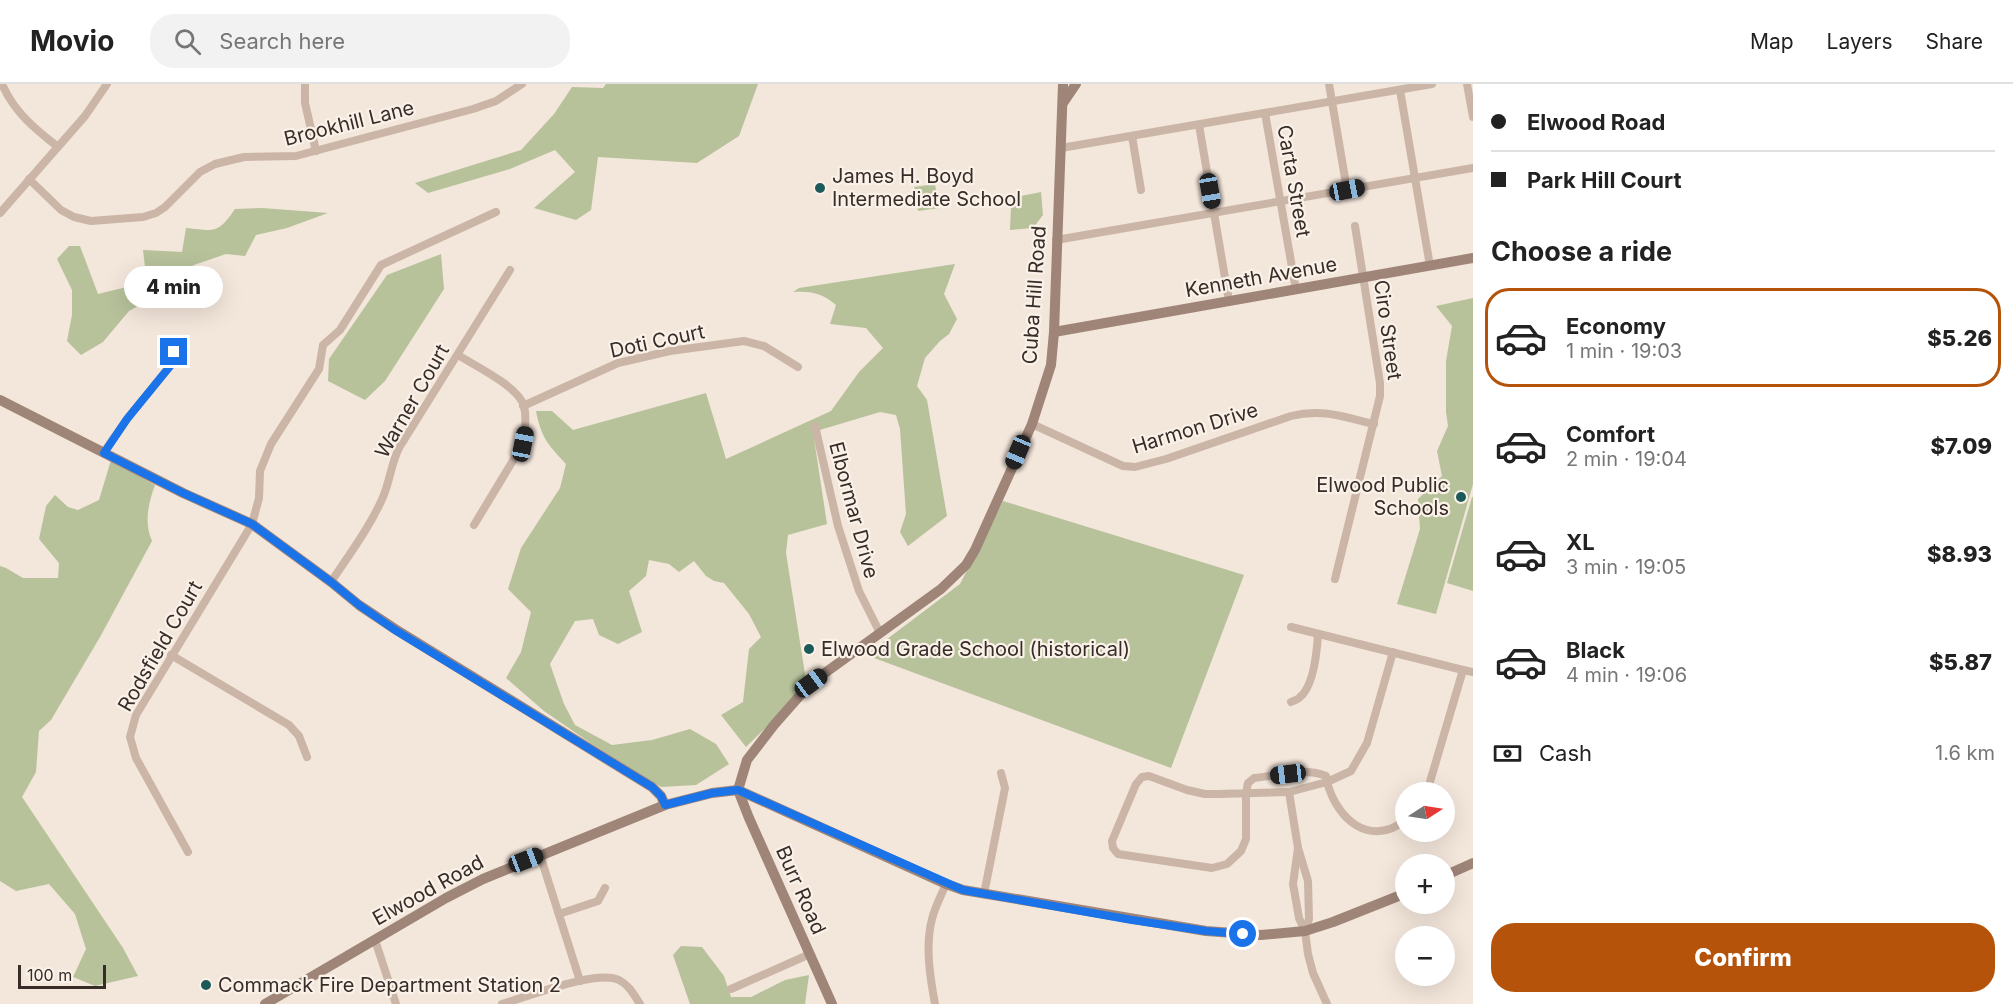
<!DOCTYPE html>
<meta charset="utf-8">
<style>
:root{--surface:#fff;--page:#f2f2f2;--text:#222;--muted:#767676;--line:#e0e0e0;--accent:#b45309}
body{margin:0;font-family:Inter,sans-serif;background:var(--page);color:var(--text);height:100vh;display:flex;flex-direction:column;font-size:22px;white-space:nowrap}
*{box-sizing:border-box;margin:0}
p{font-size:20px;color:var(--muted)}
.icon{flex:none;width:33px;height:33px;fill:none;stroke:currentColor;stroke-width:2;stroke-linecap:round;stroke-linejoin:round}
.map{position:relative;flex:1;overflow:hidden}
.drawer{display:flex;flex-direction:column;background:var(--surface);width:540px}
.drawer>*{flex:none}
.hud{display:grid;align-content:center;height:132px;padding:0 18px;background:var(--surface)}
.needle{width:39px;rotate:78deg}
.buttons{position:absolute;left:1395px;top:698px;display:grid;gap:12px}
.buttons a{display:grid;place-items:center;width:60px;height:60px;border-radius:50%;background:var(--surface);box-shadow:0 6px 24px #0002;font-size:30px}
.scale{position:absolute;left:18px;bottom:15px;width:88px;box-sizing:border-box;padding-left:6px;border:3px solid #372c28;border-top:0;font-size:16px;line-height:21px;white-space:nowrap;color:#372c28;-webkit-text-stroke:4px #faf1e8;paint-order:stroke}
.end{position:absolute;width:27px;height:27px;margin:-14px;border:8px solid #1a73e8;background:#fff;box-shadow:0 0 0 3px #fff}
.from{border-radius:50%}
.bubble{position:absolute;height:42px;border-radius:21px;background:var(--surface);box-shadow:0 6px 24px #0002;font-size:20px;font-weight:800;line-height:42px;text-align:center}
.car{position:absolute;width:18px;height:36px;margin:-18px -9px;border-radius:8px;box-shadow:0 0 4px 2px #0007;background:linear-gradient(#222 24%,#8ab4d8 0 40%,#222 0 76%,#8ab4d8 0 86%,#222 0)}
.hud b{display:flex;align-items:center;gap:21px;height:57px;font-size:22px}
.hud b+b{border-top:2px solid var(--line)}
.hud i{width:15px;height:15px;background:var(--text)}
ul{padding:0;list-style:none}
li{display:flex;align-items:center;gap:18px;height:99px;margin:0 12px 9px;padding:0 6px;border:3px solid transparent;border-radius:24px}
li div{flex:1}
li b{display:block;font-size:22px}
li em{font-style:normal;font-weight:800}
li.active{border-color:var(--accent)}
li>.icon{width:54px;height:54px;stroke-width:1.5}
h2{padding:0 18px;font-size:27px;line-height:72px}
.pay{display:flex;align-items:center;gap:15px;height:66px;padding:0 18px;font-size:22px}
.pay p{margin-inline-start:auto}
.primary-button{display:flex;gap:12px;margin-top:auto;padding:12px 18px}
.primary-button a{flex:1;height:69px;border-radius:24px;background:var(--accent);color:#fff;font-size:24px;font-weight:800;line-height:69px;text-align:center}
header{display:flex;align-items:center;gap:36px;box-sizing:border-box;height:84px;padding:0 30px;background:var(--surface);border-bottom:2px solid var(--line)}
header strong{font-size:28px}
nav{display:flex;gap:33px;margin-inline-start:auto;font-size:21px}
.search{width:420px;height:54px;background:var(--page);display:flex;align-items:center;gap:15px;box-sizing:border-box;padding:0 21px;border-radius:24px;color:var(--muted);font-size:22px}
main{display:flex;flex:1;min-height:0}
.map>svg:first-child{display:block}
</style>
<header>
<strong>Movio</strong>
<div class="search"><svg class="icon" aria-label="search" viewBox="0 0 24 24"><circle cx="10" cy="10" r="6"/><path d="M15 15l6 6"/></svg>Search here</div>
<nav><a>Map</a><a>Layers</a><a>Share</a></nav>
</header>
<main>
<div class="map">
<svg width="1473" height="920" viewBox="0 0 1473 920">
<rect width="100%" height="100%" fill="#f3e6db"/>
<g fill="#b7c29b">
<path d="M 606,0 L 758,0 L 739,52 L 697,79 L 598,73 L 591,126 L 576,136 L 534,124 L 575,88 L 555,66 L 510,85 L 428,109 L 415,99 L 521,66 L 554,30 L 572,3 L 603,4 Z"/>
<path d="M 935,100 L 939,124 L 918,127 L 914,103 Z"/>
<path d="M 1041,108 L 1043,131 L 1033,144 L 1010,146 L 1011,122 L 1021,112 Z"/>
<path d="M 262,124 L 328,129 L 287,144 L 256,151 L 245,172 L 226,170 L 194,181 L 155,213 L 129,227 L 103,258 L 81,271 L 67,257 L 72,231 L 72,206 L 57,175 L 69,162 L 80,162 L 98,210 L 135,201 L 145,183 L 143,166 L 182,168 L 186,144 C 215,147 218,150 235,125 Z"/>
<path d="M 441,170 L 444,205 L 385,297 L 365,316 L 328,297 L 329,275 L 387,191 Z"/>
<path d="M 955,180 L 944,210 L 957,235 L 949,250 L 940,257 L 925,274 L 917,302 L 927,316 L 947,432 L 908,462 L 900,448 L 906,430 L 900,345 L 896,331 L 880,328 L 813,348 L 827,440 L 788,451 L 786,469 L 807,603 L 746,663 L 721,631 L 743,618 L 749,565 L 761,553 L 749,530 L 724,499 L 714,497 L 706,492 L 694,477 L 679,488 L 669,480 L 649,476 L 646,492 L 629,507 L 642,548 L 618,560 L 599,551 L 593,535 L 575,537 L 550,580 L 564,620 L 575,641 L 612,661 L 652,656 L 690,645 L 716,660 L 729,680 L 696,701 L 661,703 L 592,660 L 544,627 L 506,594 L 521,568 L 531,528 L 508,505 L 521,464 L 560,404 L 566,380 C 548,361 541,353 536,327 L 552,327 L 573,346 L 706,309 L 726,375 L 831,327 L 859,288 L 883,264 L 866,244 L 830,240 L 836,221 C 822,209 811,207 793,208 L 799,204 Z"/>
<path d="M 1473,214 L 1473,400 L 1436,530 L 1397,520 L 1420,445 L 1418,415 L 1442,392 L 1437,367 L 1448,342 L 1446,328 L 1446,277 L 1452,242 L 1436,222 Z"/>
<path d="M 111,376 L 155,401 C 148,420 144,439 152,457 L 100,553 L 51,636 L 39,647 L 36,688 L 22,713 L 123,864 L 138,892 L 95,902 L 73,893 L 86,865 L 75,830 L 49,800 L 16,807 L 0,797 L 0,482 L 6,484 L 23,494 L 58,494 L 59,479 L 39,455 L 46,422 L 55,411 L 68,423 L 78,426 L 99,416 Z"/>
<path d="M 1472,413 L 1473,413 L 1473,507 L 1447,499 Z"/>
<path d="M 1003,417 L 1244,491 L 1171,684 L 866,571 L 960,500 Z"/>
<path d="M 681,862 L 702,863 L 724,892 L 731,913 L 751,913 L 785,896 L 809,891 L 805,920 L 690,920 L 673,871 Z"/>
</g>
<g fill="none" stroke-linecap="round" stroke-linejoin="round">
<g stroke="#cbb5a7" stroke-width="8">
<path d="M 2,0 C 14,28 35,45 58,63"/>
<path d="M 305,0 L 305,19 L 316,67"/>
<path d="M 1329,0 L 1347,106"/>
<path d="M 1467,0 L 1473,33"/>
<path d="M 1400,6 L 1430,182"/>
<path d="M 1265,29 L 1296,206"/>
<path d="M 1199,41 L 1229,217"/>
<path d="M 1132,52 L 1141,106"/>
<path d="M 1061,64 L 1432,0"/>
<path d="M 29,95 L 61,126 L 74,133 L 91,137 L 143,133 L 156,129 L 165,123 L 200,88 L 215,80 L 244,73 L 296,72 L 473,25 L 496,17 L 522,0"/>
<path d="M 0,129 L 85,32 L 107,0"/>
<path d="M 1056,156 L 1473,84"/>
<path d="M 458,271 C 475,282 518,302 524,322 C 527,334 525,348 523,360 L 474,441"/>
<path d="M 523,322 L 618,279 L 670,267 L 744,257 L 764,262 L 798,283"/>
<path d="M 1032,340 L 1123,382 L 1135,383 L 1166,375 L 1291,332 C 1322,324 1344,333 1374,340"/>
<path d="M 815,342 L 838,442 L 859,507 L 880,549"/>
<path d="M 104,368 L 127,335 L 171,281 L 174,268"/>
<path d="M 1335,495 L 1380,312 L 1380,299 L 1355,142"/>
<path d="M 331,498 C 349,471 370,443 383,413 C 390,397 391,380 399,364 L 510,186"/>
<path d="M 1291,543 L 1463,586"/>
<path d="M 1393,568 L 1367,659 L 1351,687 L 1327,698 L 1326,692 C 1305,683 1276,692 1254,694 L 1248,699 L 1246,709 L 1246,755 L 1241,767 L 1227,780 L 1212,784 L 1118,770 L 1113,764 L 1112,757 L 1136,700 L 1142,693 L 1149,692 L 1187,706 L 1205,710 L 1218,710 L 1289,708 L 1327,698 C 1337,735 1369,764 1406,736"/>
<path d="M 171,571 L 289,641 L 299,652 L 307,673"/>
<path d="M 1291,618 C 1293,617 1297,616 1299,614 C 1314,603 1317,567 1318,550"/>
<path d="M 1289,708 L 1298,764 L 1308,797 L 1309,835 L 1305,847"/>
<path d="M 1427,708 L 1463,586 L 1473,588"/>
<path d="M 1298,764 L 1293,800 L 1299,834 L 1305,847 L 1308,870 L 1313,889 L 1327,920"/>
<path d="M 188,768 L 136,674 L 130,653 L 136,631 L 252,440 L 259,414 L 260,387 L 271,360 L 319,285 L 323,261 L 340,246 L 381,181 L 496,128"/>
<path d="M 540,771 L 580,897"/>
<path d="M 984,810 L 1005,704 L 1001,689"/>
<path d="M 559,830 L 598,817 L 605,804"/>
<path d="M 375,856 L 396,920"/>
<path d="M 731,905 L 810,870"/>
<path d="M 502,920 C 527,913 597,885 619,896 C 629,901 634,911 640,920"/>
<path d="M 935,920 C 930,893 925,862 932,835 C 935,823 941,812 946,800"/>
</g>
<g stroke="#9f8478" stroke-width="10">
<path d="M 1063,19 L 1076,0"/>
<path d="M 1054,248 L 1473,174"/>
<path d="M 0,316 L 183,409 L 252,440 L 331,498 L 359,521 L 395,545 L 652,703 L 661,712 L 665,721"/>
<path d="M 1444,792 L 1473,779"/>
<path d="M 265,920 L 446,814 L 483,795 L 665,721 L 712,709 L 738,706 L 946,800 L 963,806 L 1206,847 L 1261,851 L 1305,847 L 1333,838 L 1406,809"/>
<path d="M 832,920 L 749,734 L 738,706 L 747,676 L 774,641 L 811,599 L 941,505 L 966,481 L 975,466 L 1032,340 L 1051,281 L 1054,248 L 1063,0"/>
</g>
</g>
<g fill="none" stroke-linecap="round" stroke-linejoin="round">
<path stroke="#1a73e8" stroke-width="8" d="M 174,268 L 171,281 L 127,335 L 104,369 L 183,409 L 252,440 L 331,498 L 359,521 L 395,546 L 652,703 L 661,712 L 665,721 L 712,709 L 738,706 L 963,806 L 1132,836 L 1206,847 L 1243,850"/>
</g>
<g fill="#1c5a5a" stroke="#faf1e8" stroke-width="2">
<circle cx="820" cy="104" r="6"/>
<circle cx="1461" cy="413" r="6"/>
<circle cx="809" cy="565" r="6"/>
<circle cx="206" cy="901" r="6"/>
</g>
<g text-anchor="middle" stroke-width="4.5" stroke-linejoin="round" paint-order="stroke">
<g font-size="20" fill="#372c28" stroke="#faf1e8">
<text transform="translate(349 39) rotate(-14)" y="7">Brookhill Lane</text>
<text transform="translate(1294 97) rotate(80)" y="7">Carta Street</text>
<text transform="translate(1261 193) rotate(-10)" y="7">Kenneth Avenue</text>
<text transform="translate(1034 211) rotate(-86)" y="7">Cuba Hill Road</text>
<text transform="translate(1388 246) rotate(82)" y="7">Ciro Street</text>
<text transform="translate(657 257) rotate(-12)" y="7">Doti Court</text>
<text transform="translate(412 317) rotate(-60)" y="7">Warner Court</text>
<text transform="translate(1195 344) rotate(-17)" y="7">Harmon Drive</text>
<text transform="translate(854 426) rotate(75)" y="7">Elbormar Drive</text>
<text transform="translate(160 562) rotate(-60)" y="7">Rodsfield Court</text>
<text transform="translate(428 806) rotate(-29)" y="7">Elwood Road</text>
<text transform="translate(801 806) rotate(66)" y="7">Burr Road</text>
</g>
<g font-size="20" fill="#372c28" stroke="#faf1e8" text-anchor="start">
<text x="832" y="99">James H. Boyd<tspan x="832" dy="23">Intermediate School</tspan></text>
<text x="1449" y="408" text-anchor="end">Elwood Public<tspan x="1449" dy="23">Schools</tspan></text>
<text x="821" y="572">Elwood Grade School (historical)</text>
<text x="218" y="908">Commack Fire Department Station 2</text>
</g>
</g>
</svg>
<div class="buttons">
<a><svg class="needle" viewBox="-14 -14 28 28"><path d="M0-13l5 13h-10z" fill="#e53935"/><path d="M0 13l5-13h-10z" fill="#767676"/></svg></a>
<a>+</a>
<a>−</a>
</div>
<div class="scale">100 m</div>
<i class="end from" style="left:1243px;top:850px"></i>
<i class="end" style="left:174px;top:268px"></i>
<div class="bubble" style="left:124px;top:182px;width:99px">4 min</div>
<i class="car" style="left:1347px;top:106px;rotate:79deg"></i>
<i class="car" style="left:1210px;top:107px;rotate:170deg"></i>
<i class="car" style="left:523px;top:360px;rotate:11deg"></i>
<i class="car" style="left:1018px;top:368px;rotate:203deg"></i>
<i class="car" style="left:811px;top:599px;rotate:54deg"></i>
<i class="car" style="left:1288px;top:690px;rotate:263deg"></i>
<i class="car" style="left:526px;top:776px;rotate:69deg"></i>
</div>
<section class="drawer">
<div class="hud">
<b><i class="from"></i>Elwood Road</b>
<b><i></i>Park Hill Court</b>
</div>
<h2>Choose a ride</h2>
<ul>
<li class="active"><svg class="icon" aria-label="car" viewBox="0 0 24 24"><path d="M5 17H2v-5l4-1 3-4h7l3 4 3 1v5h-3M9 17h6M6 11h13"/><circle cx="7" cy="17" r="2"/><circle cx="17" cy="17" r="2"/></svg><div><b>Economy</b><p>1 min · 19:03</p></div><em>$5.26</em></li>
<li><svg class="icon" aria-label="car" viewBox="0 0 24 24"><path d="M5 17H2v-5l4-1 3-4h7l3 4 3 1v5h-3M9 17h6M6 11h13"/><circle cx="7" cy="17" r="2"/><circle cx="17" cy="17" r="2"/></svg><div><b>Comfort</b><p>2 min · 19:04</p></div><em>$7.09</em></li>
<li><svg class="icon" aria-label="car" viewBox="0 0 24 24"><path d="M5 17H2v-5l4-1 3-4h7l3 4 3 1v5h-3M9 17h6M6 11h13"/><circle cx="7" cy="17" r="2"/><circle cx="17" cy="17" r="2"/></svg><div><b>XL</b><p>3 min · 19:05</p></div><em>$8.93</em></li>
<li><svg class="icon" aria-label="car" viewBox="0 0 24 24"><path d="M5 17H2v-5l4-1 3-4h7l3 4 3 1v5h-3M9 17h6M6 11h13"/><circle cx="7" cy="17" r="2"/><circle cx="17" cy="17" r="2"/></svg><div><b>Black</b><p>4 min · 19:06</p></div><em>$5.87</em></li>
</ul>
<div class="pay"><svg class="icon" aria-label="cash" viewBox="0 0 24 24"><path d="M3 7h18v10H3z"/><circle cx="12" cy="12" r="2"/></svg>Cash<p>1.6 km</p></div>
<div class="primary-button"><a>Confirm</a></div>
</section>
</main>
